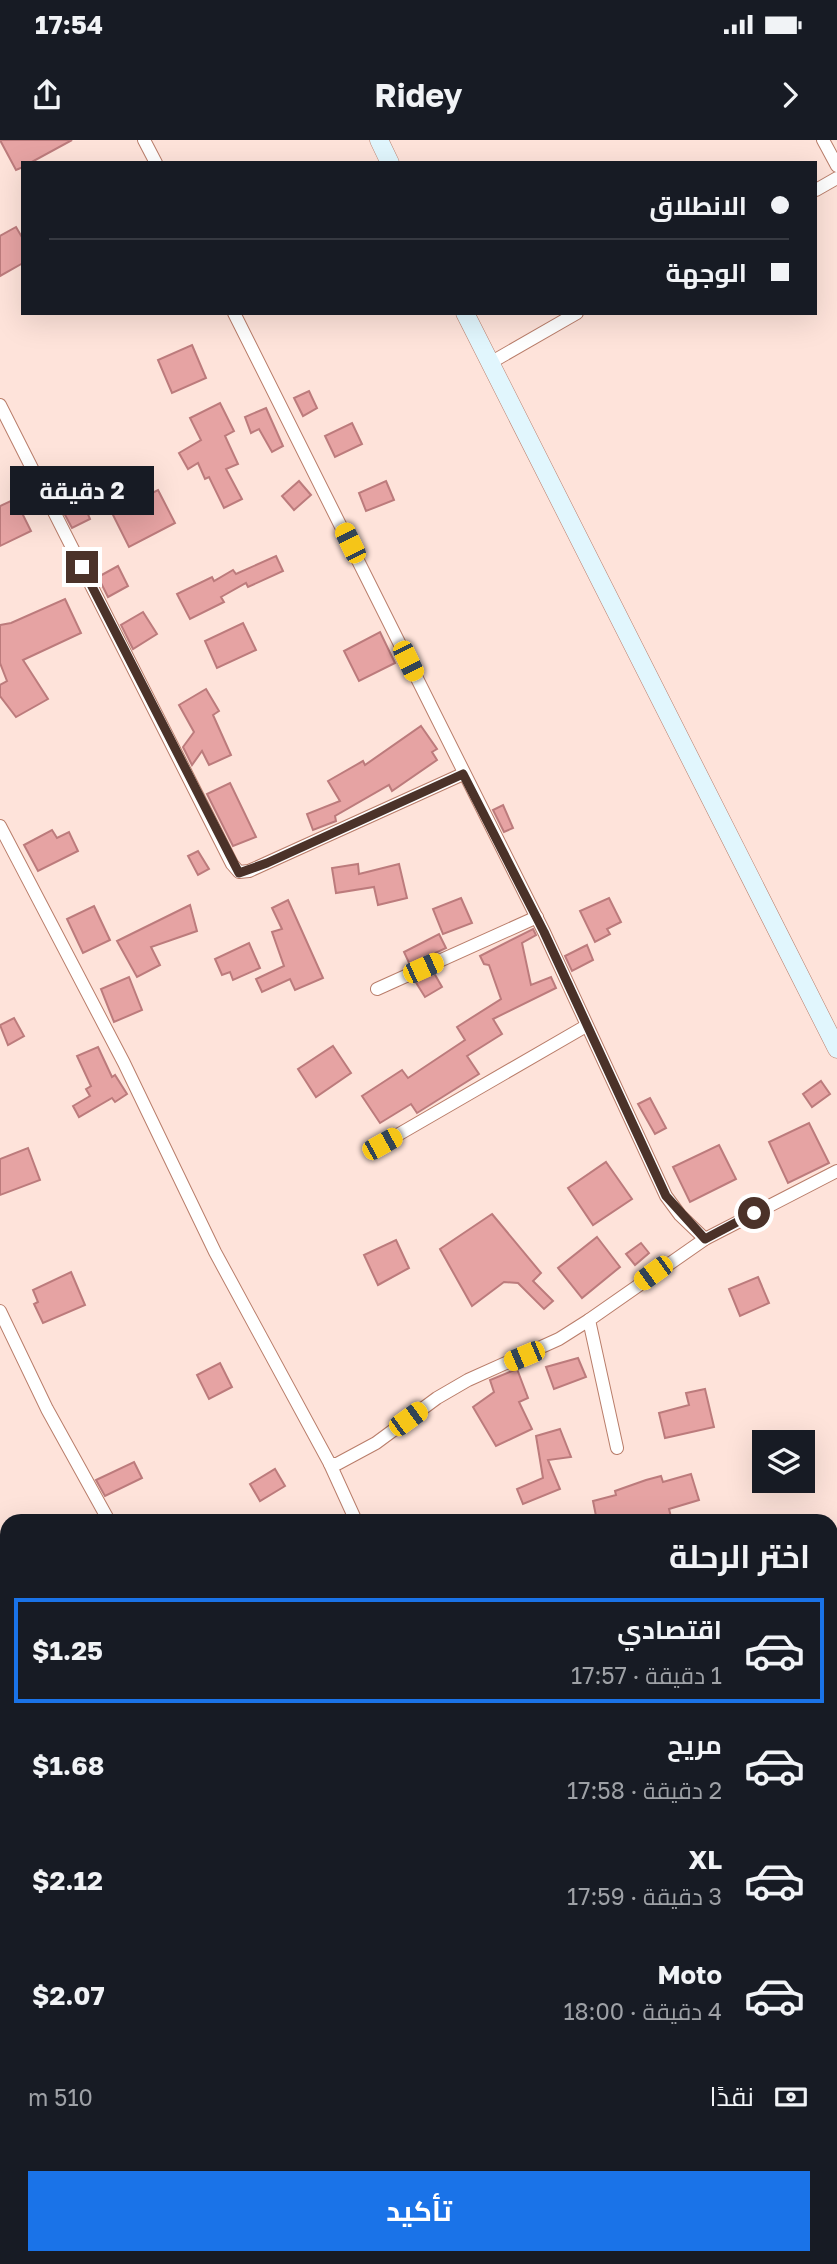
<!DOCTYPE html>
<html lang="ar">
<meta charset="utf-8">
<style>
:root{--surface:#171b24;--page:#20242c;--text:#f1f3f6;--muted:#9ea1a6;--line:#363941;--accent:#1a73e8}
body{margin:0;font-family:"Golos Text",Cairo,sans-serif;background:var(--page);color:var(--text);direction:rtl;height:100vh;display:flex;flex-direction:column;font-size:26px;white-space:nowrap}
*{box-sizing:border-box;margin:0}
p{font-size:23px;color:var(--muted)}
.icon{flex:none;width:38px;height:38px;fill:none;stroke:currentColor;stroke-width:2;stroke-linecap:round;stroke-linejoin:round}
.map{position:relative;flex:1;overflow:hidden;direction:ltr}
.drawer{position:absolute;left:0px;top:1374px;width:838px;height:751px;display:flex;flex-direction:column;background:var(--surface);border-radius:21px 21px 0 0;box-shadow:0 7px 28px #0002;direction:rtl}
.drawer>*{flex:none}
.banner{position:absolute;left:21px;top:21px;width:796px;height:154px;border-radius:0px;box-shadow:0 7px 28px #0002;direction:rtl;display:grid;align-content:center;height:154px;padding:0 28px;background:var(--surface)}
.fabs{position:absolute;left:752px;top:1290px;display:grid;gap:14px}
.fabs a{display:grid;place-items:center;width:63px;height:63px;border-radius:0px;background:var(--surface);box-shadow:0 7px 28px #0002;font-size:35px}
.end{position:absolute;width:32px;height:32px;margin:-16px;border:9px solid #4b3229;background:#fff;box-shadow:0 0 0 4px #fff}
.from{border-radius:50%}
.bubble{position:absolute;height:49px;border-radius:0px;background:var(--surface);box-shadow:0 7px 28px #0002;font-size:23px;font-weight:700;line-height:49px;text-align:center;direction:rtl}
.car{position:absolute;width:21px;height:42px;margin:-21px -10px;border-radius:9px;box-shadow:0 0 5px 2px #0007;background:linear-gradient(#f5c518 24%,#345 0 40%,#f5c518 0 76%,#345 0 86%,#f5c518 0)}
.banner b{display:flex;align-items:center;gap:24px;height:66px;font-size:26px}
.banner b+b{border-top:2px solid var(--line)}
.banner i{width:18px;height:18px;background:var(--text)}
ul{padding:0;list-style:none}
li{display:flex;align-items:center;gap:21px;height:105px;margin:0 14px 10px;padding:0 14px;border:4px solid transparent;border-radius:0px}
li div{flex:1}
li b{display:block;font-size:26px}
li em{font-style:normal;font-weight:700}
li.on{border-color:var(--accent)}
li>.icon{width:63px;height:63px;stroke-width:1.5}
h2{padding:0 28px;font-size:32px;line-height:84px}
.pay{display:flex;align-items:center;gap:18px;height:77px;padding:0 28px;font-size:26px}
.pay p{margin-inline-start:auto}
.action{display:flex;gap:14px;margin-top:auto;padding:14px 28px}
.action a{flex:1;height:80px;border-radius:0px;background:var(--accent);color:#fff;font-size:28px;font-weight:700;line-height:80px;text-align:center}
.status{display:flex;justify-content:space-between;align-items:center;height:49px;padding:0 35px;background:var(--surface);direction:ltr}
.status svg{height:19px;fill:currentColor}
header{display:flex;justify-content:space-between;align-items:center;height:91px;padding:0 28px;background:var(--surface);font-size:32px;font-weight:700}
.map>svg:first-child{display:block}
</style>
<div class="status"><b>17:54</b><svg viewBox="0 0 49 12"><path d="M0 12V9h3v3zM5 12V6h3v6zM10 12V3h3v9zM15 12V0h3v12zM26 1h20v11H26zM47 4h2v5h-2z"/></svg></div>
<header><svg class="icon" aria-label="forward" viewBox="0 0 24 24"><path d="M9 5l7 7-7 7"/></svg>Ridey<svg class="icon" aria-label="share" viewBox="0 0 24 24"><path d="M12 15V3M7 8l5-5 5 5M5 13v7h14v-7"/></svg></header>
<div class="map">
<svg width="837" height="2124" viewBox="0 0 837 2124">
<rect width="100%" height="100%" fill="#fee3da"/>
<g fill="#e6a3a3" stroke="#bc7b7c" stroke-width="2">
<path d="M 0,0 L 72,0 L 30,23 L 23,23 L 23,27 L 16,30 Z"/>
<path d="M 16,87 L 23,99 L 23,123 L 0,136 L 0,96 Z"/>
<path d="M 192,205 L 206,238 L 172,253 L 158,220 Z"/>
<path d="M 309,251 L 317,268 L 303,276 L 294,258 Z"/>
<path d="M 220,263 L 234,291 L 225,296 L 238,324 L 226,329 L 242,359 L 224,368 L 209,337 L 205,339 L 198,323 L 188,329 L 179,313 L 201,300 L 190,278 Z"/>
<path d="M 266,268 L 283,306 L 272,312 L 259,289 L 251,293 L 245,277 Z"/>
<path d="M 352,283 L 362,304 L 335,317 L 325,296 Z"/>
<path d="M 299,341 L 311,355 L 294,370 L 282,356 Z"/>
<path d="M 386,341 L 394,360 L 366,371 L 359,353 Z"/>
<path d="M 158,350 L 175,383 L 129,407 L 112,373 Z"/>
<path d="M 15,359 L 31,391 L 0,406 L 0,366 Z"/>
<path d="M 83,362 L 90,379 L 72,388 L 63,371 L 72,365 Z"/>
<path d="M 276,416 L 283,431 L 248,447 L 246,443 L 221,457 L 224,462 L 190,479 L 177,454 L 212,437 L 214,441 L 233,430 L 236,434 Z"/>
<path d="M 118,426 L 128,446 L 108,457 L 98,437 Z"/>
<path d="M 65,459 L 81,493 L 23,520 L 48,559 L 16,577 L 0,556 L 0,545 L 7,541 L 0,523 L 0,485 L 11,483 Z"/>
<path d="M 143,472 L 157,494 L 133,509 L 121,485 Z"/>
<path d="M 243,483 L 256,510 L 217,528 L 205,501 Z"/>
<path d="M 380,492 L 395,523 L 359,541 L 344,511 Z"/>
<path d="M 206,549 L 219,571 L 213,575 L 231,615 L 209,625 L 202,611 L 192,625 L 183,607 L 194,592 L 179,565 Z"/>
<path d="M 421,586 L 437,609 L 432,612 L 437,620 L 392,651 L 389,645 L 335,676 L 336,681 L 313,690 L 307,674 L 340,661 L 328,641 L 363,621 L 365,625 Z"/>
<path d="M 230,643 L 256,697 L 233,706 L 207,654 Z"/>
<path d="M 503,665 L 513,688 L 504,692 L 493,670 Z"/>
<path d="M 52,690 L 57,698 L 69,692 L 78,711 L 38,731 L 24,705 Z"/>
<path d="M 198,711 L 209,729 L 198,735 L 188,716 Z"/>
<path d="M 358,724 L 359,734 L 399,724 L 407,758 L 378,765 L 374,747 L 336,753 L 332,728 Z"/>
<path d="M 461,758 L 472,783 L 443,794 L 433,769 Z"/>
<path d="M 609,758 L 621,782 L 607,789 L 610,794 L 595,802 L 580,771 Z"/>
<path d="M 288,760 L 323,838 L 295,850 L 290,839 L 262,852 L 256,839 L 284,826 L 272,792 L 282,789 L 272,768 Z"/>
<path d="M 190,765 L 197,791 L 151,807 L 160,825 L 137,837 L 117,801 Z"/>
<path d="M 94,766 L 110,800 L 83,813 L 67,779 Z"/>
<path d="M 533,789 L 536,795 L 522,803 L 531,845 L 551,837 L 556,848 L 493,879 L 502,894 L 467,916 L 479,934 L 417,973 L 411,964 L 380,983 L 362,956 L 402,930 L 408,938 L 465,900 L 457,887 L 501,859 L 489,825 L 484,824 L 480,816 Z"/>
<path d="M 439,794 L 446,808 L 410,825 L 404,812 Z"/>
<path d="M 249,803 L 260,828 L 233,840 L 230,832 L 222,835 L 215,819 Z"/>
<path d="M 587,805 L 593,820 L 572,831 L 565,816 Z"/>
<path d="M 434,833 L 442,847 L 425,857 L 415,841 Z"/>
<path d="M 129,837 L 142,870 L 114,882 L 101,849 Z"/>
<path d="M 14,878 L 24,896 L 8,905 L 0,885 Z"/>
<path d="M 333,906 L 351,933 L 316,957 L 298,929 Z"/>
<path d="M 98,907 L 112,937 L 115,935 L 127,954 L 115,962 L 112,958 L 79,977 L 73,966 L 90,956 L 86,949 L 91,946 L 77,916 Z"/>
<path d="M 821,941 L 830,954 L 812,967 L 803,954 Z"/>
<path d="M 650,958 L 666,988 L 655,994 L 638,964 Z"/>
<path d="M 809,983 L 829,1023 L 788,1043 L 769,1002 Z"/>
<path d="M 719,1005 L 736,1039 L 690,1062 L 673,1027 Z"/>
<path d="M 28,1008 L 40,1040 L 0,1055 L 0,1019 Z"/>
<path d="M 606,1022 L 632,1059 L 593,1085 L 568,1048 Z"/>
<path d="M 492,1074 L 541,1133 L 533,1141 L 553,1161 L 544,1169 L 518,1143 L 504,1142 L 472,1166 L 440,1109 Z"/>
<path d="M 597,1097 L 620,1127 L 582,1158 L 558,1128 Z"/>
<path d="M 396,1100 L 409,1128 L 378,1145 L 364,1115 Z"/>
<path d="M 641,1103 L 649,1113 L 635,1125 L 626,1114 Z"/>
<path d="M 71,1132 L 85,1165 L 43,1183 L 34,1164 L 38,1162 L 33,1150 Z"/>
<path d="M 758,1137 L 769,1163 L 740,1176 L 729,1149 Z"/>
<path d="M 578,1218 L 586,1237 L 554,1249 L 546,1227 Z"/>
<path d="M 220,1223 L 232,1247 L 209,1259 L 197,1235 Z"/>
<path d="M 517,1229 L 528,1258 L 519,1262 L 532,1289 L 496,1306 L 473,1267 L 494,1252 L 490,1240 Z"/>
<path d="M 705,1249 L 714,1287 L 665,1298 L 659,1273 L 689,1265 L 686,1253 Z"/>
<path d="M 560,1289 L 571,1317 L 548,1320 L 560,1349 L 523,1364 L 517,1349 L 543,1338 L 536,1296 Z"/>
<path d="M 134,1322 L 142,1338 L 105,1356 L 96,1340 Z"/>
<path d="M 275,1329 L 285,1346 L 260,1361 L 250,1344 Z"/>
<path d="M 691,1334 L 699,1360 L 669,1369 L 672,1381 L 597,1381 L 593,1361 L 616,1355 L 615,1351 L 646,1340 L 661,1336 L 663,1342 Z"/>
</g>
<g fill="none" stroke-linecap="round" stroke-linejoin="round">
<defs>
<g id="street">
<path d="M 144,0 L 156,23"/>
<path d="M 823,0 L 837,26"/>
<path d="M 816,50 L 837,38"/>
<path d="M 234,173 L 544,792 L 666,1056 L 680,1075 L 705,1099"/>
<path d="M 490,223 L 577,173"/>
<path d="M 0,265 L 232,724 L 239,732 L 249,731 L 463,634"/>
<path d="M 0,686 L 124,923 L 215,1112 L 330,1324 L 337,1324 L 376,1303 L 437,1258 L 468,1240 L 559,1199 L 589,1180"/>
<path d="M 377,849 L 537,777"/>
<path d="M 382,1004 L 586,886"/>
<path d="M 0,1171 L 47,1269 L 109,1381"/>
<path d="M 617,1308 L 589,1180 L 705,1099 L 837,1031"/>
<path d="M 330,1324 L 356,1381"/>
<path d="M 0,1558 L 7,1572"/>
<path d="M 831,1655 L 837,1694"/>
<path d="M 0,1742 L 7,1738"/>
<path d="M 831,1836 L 837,1823"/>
<path d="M 831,1962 L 837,1970"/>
<path d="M 461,2118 L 463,2124"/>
<path d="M 66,2124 L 75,2118"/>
</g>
<g id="secondary">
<path d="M 379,0 L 390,23"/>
<path d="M 465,173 L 837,909"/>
</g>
</defs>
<use href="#street" stroke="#b97d6a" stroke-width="14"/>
<use href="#secondary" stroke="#b97d6a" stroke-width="19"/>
<use href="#street" stroke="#fff" stroke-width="12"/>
<use href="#secondary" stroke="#e1f6fd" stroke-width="18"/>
</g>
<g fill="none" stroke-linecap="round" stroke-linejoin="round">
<path stroke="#4b3229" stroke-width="9" d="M 82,427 L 239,733 L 267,723 L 463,634 L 544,792 L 666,1056 L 705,1099 L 754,1073"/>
</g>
</svg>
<div class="fabs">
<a><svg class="icon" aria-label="layers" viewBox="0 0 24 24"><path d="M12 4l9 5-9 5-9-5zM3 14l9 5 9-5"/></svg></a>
</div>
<i class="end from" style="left:754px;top:1073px"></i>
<i class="end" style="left:82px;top:427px"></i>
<div class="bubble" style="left:10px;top:326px;width:144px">2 دقيقة</div>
<i class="car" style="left:350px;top:403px;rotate:334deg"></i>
<i class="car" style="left:408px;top:521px;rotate:154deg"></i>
<i class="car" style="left:423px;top:828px;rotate:66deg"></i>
<i class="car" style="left:382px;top:1004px;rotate:61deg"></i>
<i class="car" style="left:653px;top:1133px;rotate:234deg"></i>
<i class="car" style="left:524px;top:1216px;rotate:247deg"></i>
<i class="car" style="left:408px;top:1279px;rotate:54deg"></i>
<div class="banner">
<b><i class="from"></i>الانطلاق</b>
<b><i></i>الوجهة</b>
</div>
<section class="drawer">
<h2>اختر الرحلة</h2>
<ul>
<li class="on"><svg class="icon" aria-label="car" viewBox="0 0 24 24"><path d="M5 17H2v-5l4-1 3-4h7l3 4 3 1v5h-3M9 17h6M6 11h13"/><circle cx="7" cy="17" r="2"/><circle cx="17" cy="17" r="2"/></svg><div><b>اقتصادي</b><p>1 دقيقة · 17:57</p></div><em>$1.25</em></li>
<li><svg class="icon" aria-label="car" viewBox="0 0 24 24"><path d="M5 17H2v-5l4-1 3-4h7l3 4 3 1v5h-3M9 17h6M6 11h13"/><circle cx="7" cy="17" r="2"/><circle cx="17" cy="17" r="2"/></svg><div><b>مريح</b><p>2 دقيقة · 17:58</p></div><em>$1.68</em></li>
<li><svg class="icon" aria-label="car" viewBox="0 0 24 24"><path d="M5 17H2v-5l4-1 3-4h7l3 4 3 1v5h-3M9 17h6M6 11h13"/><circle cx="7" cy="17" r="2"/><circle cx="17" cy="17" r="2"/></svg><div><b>XL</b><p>3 دقيقة · 17:59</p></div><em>$2.12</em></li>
<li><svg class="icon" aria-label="car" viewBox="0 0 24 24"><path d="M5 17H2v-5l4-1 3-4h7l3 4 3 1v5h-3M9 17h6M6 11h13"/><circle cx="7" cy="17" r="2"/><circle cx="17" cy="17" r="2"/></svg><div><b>Moto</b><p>4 دقيقة · 18:00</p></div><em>$2.07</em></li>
</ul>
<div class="pay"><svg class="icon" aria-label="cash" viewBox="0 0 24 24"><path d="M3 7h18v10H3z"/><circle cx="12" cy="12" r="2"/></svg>نقدًا<p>510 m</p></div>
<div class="action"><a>تأكيد</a></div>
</section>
</div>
